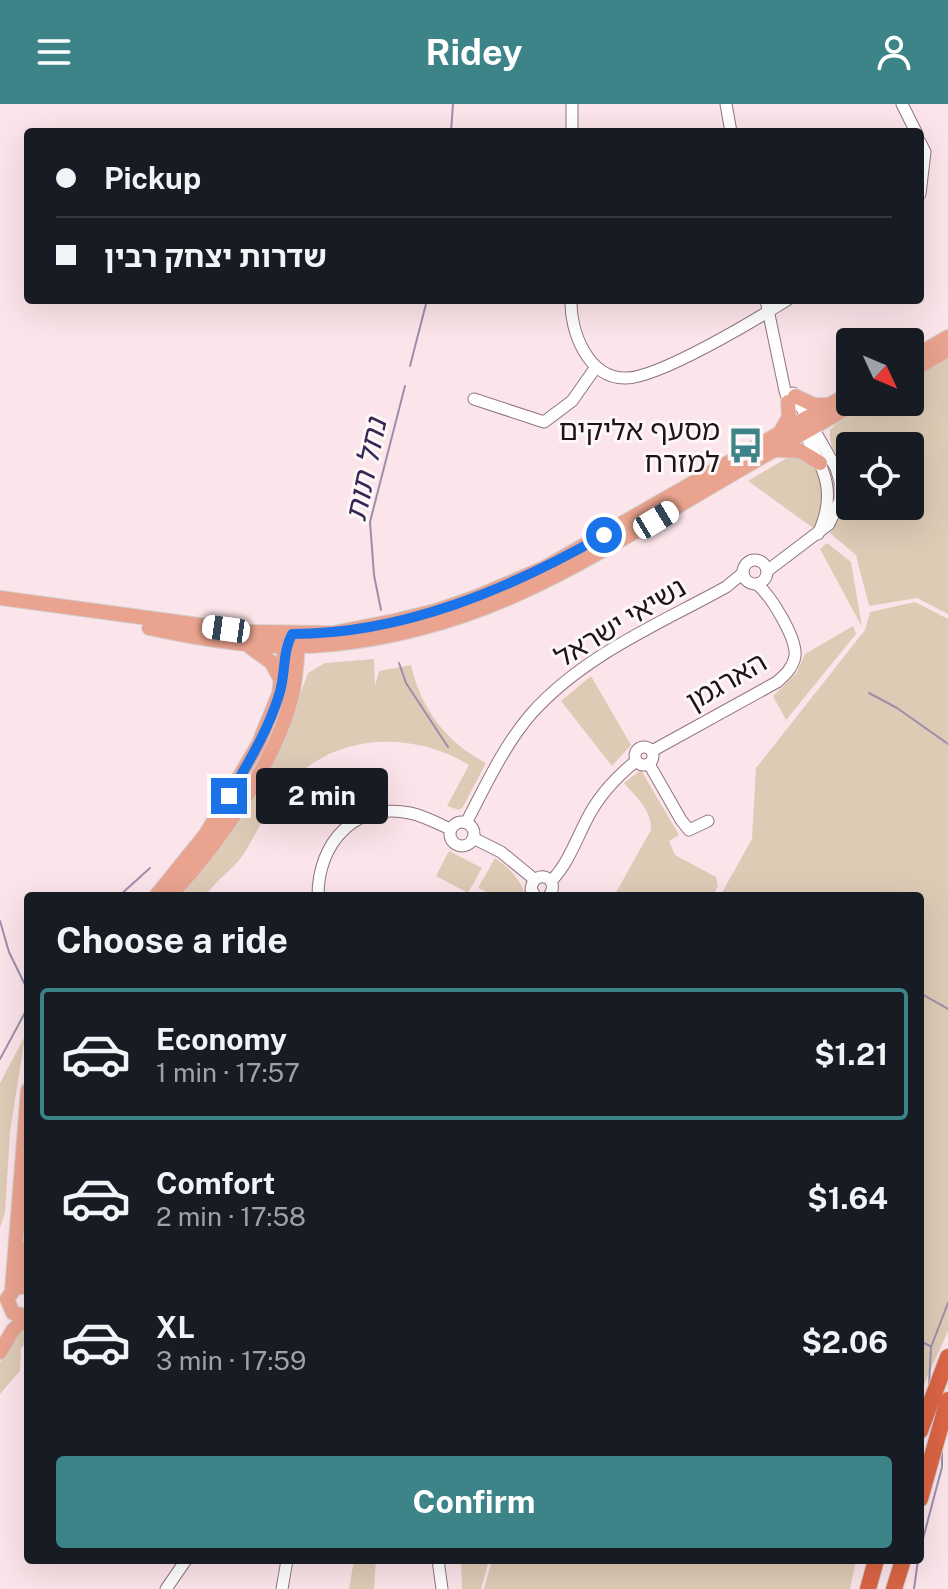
<!DOCTYPE html>
<meta charset="utf-8">
<style>
:root{--surface:#171b24;--page:#20242c;--text:#f1f3f6;--muted:#9ea1a6;--line:#363941;--accent:#3c8488}
body{margin:0;font-family:"Public Sans","Noto Sans Hebrew",sans-serif;background:var(--page);color:var(--text);height:100vh;display:flex;flex-direction:column;font-size:30px;white-space:nowrap}
*{box-sizing:border-box;margin:0}
p{font-size:26px;color:var(--muted)}
.icon{flex:none;width:44px;height:44px;fill:none;stroke:currentColor;stroke-width:2;stroke-linecap:round;stroke-linejoin:round}
.map{position:relative;flex:1;overflow:hidden}
.drawer{position:absolute;left:24px;top:788px;width:900px;height:672px;display:flex;flex-direction:column;background:var(--surface);border-radius:8px;box-shadow:0 8px 32px #0002}
.drawer>*{flex:none}
.top-card{position:absolute;left:24px;top:24px;width:900px;height:176px;border-radius:8px;box-shadow:0 8px 32px #0002;display:grid;align-content:center;height:176px;padding:0 32px;background:var(--surface)}
.needle{width:52px;rotate:134deg}
.tools{position:absolute;left:836px;top:224px;display:grid;gap:16px}
.tools a{display:grid;place-items:center;width:88px;height:88px;border-radius:8px;background:var(--surface);box-shadow:0 8px 32px #0002;font-size:40px}
.end{position:absolute;width:36px;height:36px;margin:-18px;border:10px solid #1a73e8;background:#fff;box-shadow:0 0 0 4px #fff}
.from{border-radius:50%}
.bubble{position:absolute;height:56px;border-radius:8px;background:var(--surface);box-shadow:0 8px 32px #0002;font-size:26px;font-weight:700;line-height:56px;text-align:center}
.car{position:absolute;width:24px;height:48px;margin:-24px -12px;border-radius:10px;box-shadow:0 0 6px 2px #0007;background:linear-gradient(#fff 24%,#345 0 40%,#fff 0 76%,#345 0 86%,#fff 0)}
.top-card b{display:flex;align-items:center;gap:28px;height:76px;font-size:30px}
.top-card b+b{border-top:2px solid var(--line)}
.top-card i{width:20px;height:20px;background:var(--text)}
ul{padding:0;list-style:none}
li{display:flex;align-items:center;gap:24px;height:132px;margin:0 16px 12px;padding:0 16px;border:4px solid transparent;border-radius:8px}
li div{flex:1}
li b{display:block;font-size:30px}
li em{font-style:normal;font-weight:700}
li.current{border-color:var(--accent)}
li>.icon{width:72px;height:72px;stroke-width:1.5}
h2{padding:0 32px;font-size:36px;line-height:96px}
.button{display:flex;gap:16px;margin-top:auto;padding:16px 32px}
.button a{flex:1;height:92px;border-radius:8px;background:var(--accent);color:#fff;font-size:32px;font-weight:700;line-height:92px;text-align:center}
header{display:flex;justify-content:space-between;align-items:center;height:104px;padding:0 32px;background:var(--accent);color:#fff;font-size:36px;font-weight:700}
.map>svg:first-child{display:block}
</style>
<header><svg class="icon" aria-label="menu" viewBox="0 0 24 24"><path d="M4 6h16M4 12h16M4 18h16"/></svg>Ridey<svg class="icon" aria-label="person" viewBox="0 0 24 24"><circle cx="12" cy="8" r="4"/><path d="M4 21q1-7 8-7t8 7"/></svg></header>
<div class="map">
<svg width="948" height="1485" viewBox="0 0 948 1485">
<rect width="100%" height="100%" fill="#fce5ea"/>
<g fill="#decbb6" fill-rule="evenodd">
<path d="M 948,254 L 948,510 L 917,494 L 869,502 L 856,451 L 830,429 C 846,402 854,386 839,357 C 833,347 829,337 830,326 C 854,299 878,298 910,298 L 910,276 ZM 850,342 L 910,342 L 910,402 L 850,402 Z"/>
<path d="M 792,351 L 811,356 C 824,379 828,400 813,424 L 748,377 Z"/>
<path d="M 827,439 L 851,458 L 862,523 L 820,445 Z"/>
<path d="M 915,498 L 948,515 L 948,1227 L 920,1289 L 920,792 L 720,792 L 752,735 L 756,664 L 865,526 L 870,508 Z"/>
<path d="M 853,522 L 856,530 L 786,616 L 773,592 L 796,570 L 805,550 Z"/>
<path d="M 374,555 L 375,582 L 379,567 L 411,561 C 421,605 446,638 486,659 L 463,703 L 459,706 L 447,702 L 469,661 C 408,624 326,630 281,689 C 265,708 256,731 243,751 C 232,767 216,775 206,792 L 179,792 L 205,762 L 218,742 L 291,614 L 308,569 L 325,559 Z"/>
<path d="M 591,572 L 631,641 L 612,662 L 561,597 Z"/>
<path d="M 641,666 L 679,731 L 669,737 L 675,751 L 716,773 L 718,782 L 713,792 L 614,792 L 651,726 C 652,706 636,693 624,679 Z"/>
<path d="M 449,747 L 482,764 L 468,789 L 436,772 Z"/>
<path d="M 495,754 C 510,764 520,775 526,792 L 495,792 L 478,784 Z"/>
<path d="M 25,932 L 10,1028 L 5,1108 L 0,1124 L 0,979 Z"/>
<path d="M 28,1221 L 28,1237 L 21,1244 L 20,1267 L 0,1290 L 0,1258 L 20,1227 Z"/>
<path d="M 354,1456 L 376,1456 L 374,1485 L 349,1485 Z"/>
<path d="M 461,1456 L 489,1456 L 481,1485 L 462,1485 Z"/>
<path d="M 492,1456 L 856,1456 L 850,1485 L 484,1485 Z"/>
</g>
<g fill="none" stroke-linecap="round" stroke-linejoin="round">
<g stroke="#9b8fab" stroke-width="2">
<path d="M 451,28 L 453,0"/>
<path d="M 410,262 L 427,196"/>
<path d="M 381,506 L 374,471 L 370,418 L 405,282"/>
<path d="M 399,559 L 406,579 L 448,643"/>
<path d="M 869,589 L 897,604 L 948,640"/>
<path d="M 119,792 L 150,764"/>
<path d="M 0,817 L 9,848 L 28,887"/>
<path d="M 920,889 L 948,905"/>
<path d="M 0,955 L 28,903"/>
<path d="M 920,1237 L 930,1242"/>
<path d="M 929,1282 L 931,1243 L 948,1199"/>
<path d="M 920,1446 L 942,1363 L 942,1346"/>
<path d="M 914,1485 L 918,1456"/>
</g>
<defs>
<g id="minor">
<path d="M 726,0 L 731,28"/>
<path d="M 902,0 L 916,28"/>
<path d="M 572,28 L 572,0"/>
<path d="M 920,38 L 925,48 L 920,90"/>
<path d="M 571,196 C 570,227 588,275 626,274 C 659,274 755,216 787,196"/>
<path d="M 766,196 L 785,287 L 791,304"/>
<path d="M 474,295 L 544,318 L 572,297 L 596,263"/>
<path d="M 801,323 C 822,363 839,385 818,430"/>
<circle cx="755" cy="468" r="12"/>
<path d="M 767,467 L 829,420 L 840,396 L 840,378 L 836,364 L 793,289"/>
<circle cx="644" cy="652" r="9"/>
<path d="M 652,647 L 777,578 C 785,571 793,564 795,552 C 797,534 771,492 757,480"/>
<path d="M 649,660 L 681,716 L 689,726 L 708,717"/>
<circle cx="462" cy="730" r="12"/>
<path d="M 466,719 C 486,681 504,641 532,609 C 584,551 659,520 726,483 L 743,469"/>
<path d="M 473,734 L 501,748 L 534,775"/>
<path d="M 551,777 C 568,760 576,736 587,715 C 599,691 615,674 636,657"/>
<path d="M 318,792 C 318,739 354,698 410,709 C 424,712 437,719 450,725"/>
<path d="M 535,792 L 531,785 C 534,763 562,774 549,792"/>
<path d="M 438,1456 L 442,1485"/>
<path d="M 166,1485 L 186,1456"/>
<path d="M 282,1485 L 287,1456"/>
</g>
<g id="major">
<path d="M 910,255 L 948,233"/>
<path d="M 910,268 L 948,246"/>
<path d="M 795,292 L 814,301 L 829,301"/>
<path d="M 781,327 L 789,313 L 788,298"/>
<path d="M 777,346 L 800,347 L 820,359"/>
<path d="M 0,494 L 251,528 L 333,529 L 394,517 L 435,507 L 476,493 L 544,464 L 850,289"/>
<path d="M 149,524 C 210,537 272,547 335,540 C 475,525 568,468 685,398 C 742,364 800,331 858,298"/>
<path d="M 250,543 L 271,558 L 281,576"/>
<path d="M 156,792 L 206,730 L 258,641 L 279,590 L 285,542 L 290,534"/>
<path d="M 170,792 C 220,739 292,638 296,564 C 297,553 299,544 294,534"/>
<path d="M 28,1143 L 26,1161 L 28,1181"/>
<path d="M 28,1183 L 16,1183 L 7,1195 L 13,1209 L 28,1212"/>
<path d="M 12,1186 L 28,986"/>
<path d="M 0,1248 L 13,1226 L 28,1212"/>
</g>
<g id="highway">
<path d="M 920,1327 L 948,1253"/>
<path d="M 920,1395 L 948,1296"/>
<path d="M 868,1485 L 876,1456"/>
<path d="M 894,1485 L 903,1456"/>
</g>
</defs>
<use href="#minor" stroke="#8f757b" stroke-width="13"/>
<use href="#major" stroke="#d2d0d0" stroke-width="16"/>
<use href="#highway" stroke="#d2d0d0" stroke-width="18"/>
<use href="#minor" stroke="#fff" stroke-width="11"/>
<use href="#major" stroke="#e9a38f" stroke-width="14"/>
<use href="#highway" stroke="#da6544" stroke-width="16"/>
</g>
<g fill="none" stroke-linecap="round" stroke-linejoin="round">
<path stroke="#1a73e8" stroke-width="10" d="M 229,692 C 248,659 268,627 279,591 C 286,570 282,549 292,530 C 403,530 510,485 604,431"/>
</g>
<defs>
<symbol id="bus-bare" viewBox="-9 -9 18 18"><path d="M-5-6H5V4H4V6H2V4H-2V6H-4V4H-5ZM-3.5-4V0h7V-4ZM-3.5 1.2v1.5H-2V1.2ZM2 1.2v1.5H3.5V1.2Z" fill="#3c8488" stroke="#fdf7f8" stroke-width="2.5" paint-order="stroke"/></symbol>
</defs>
<g fill-rule="evenodd">
<use href="#bus-bare" x="720" y="316" width="51" height="51"/>
</g>
<g text-anchor="middle" stroke-width="6" stroke-linejoin="round" paint-order="stroke">
<g font-size="28" fill="#1e1416" stroke="#fdf7f8" text-anchor="end">
<text x="720" y="336">מסעף אליקים<tspan x="720" dy="32">למזרח</tspan></text>
</g>
<g font-size="28" fill="#1e1416" stroke="#fdf7f8">
<text transform="translate(620 518) rotate(-31)" y="10">נשיאי ישראל</text>
<text transform="translate(726 577) rotate(-30)" y="10">הארגמן</text>
</g>
<g font-size="30" font-style="italic" fill="#372556" stroke="#fdf7f8">
<text transform="translate(366 366) rotate(-78)" y="10">נחל תות</text>
</g>
</g>
</svg>
<div class="tools">
<a><svg class="needle" viewBox="-14 -14 28 28"><path d="M0-13l5 13h-10z" fill="#e53935"/><path d="M0 13l5-13h-10z" fill="#9ea1a6"/></svg></a>
<a><svg class="icon" aria-label="locate" viewBox="0 0 24 24"><circle cx="12" cy="12" r="6"/><path d="M12 2v4M12 18v4M2 12h4M18 12h4"/></svg></a>
</div>
<i class="end from" style="left:604px;top:431px"></i>
<i class="end" style="left:229px;top:692px"></i>
<div class="bubble" style="left:256px;top:664px;width:132px">2 min</div>
<i class="car" style="left:656px;top:416px;rotate:59deg"></i>
<i class="car" style="left:226px;top:525px;rotate:278deg"></i>
<div class="top-card">
<b><i class="from"></i>Pickup</b>
<b><i></i>שדרות יצחק רבין</b>
</div>
<section class="drawer">
<h2>Choose a ride</h2>
<ul>
<li class="current"><svg class="icon" aria-label="car" viewBox="0 0 24 24"><path d="M5 17H2v-5l4-1 3-4h7l3 4 3 1v5h-3M9 17h6M6 11h13"/><circle cx="7" cy="17" r="2"/><circle cx="17" cy="17" r="2"/></svg><div><b>Economy</b><p>1 min · 17:57</p></div><em>$1.21</em></li>
<li><svg class="icon" aria-label="car" viewBox="0 0 24 24"><path d="M5 17H2v-5l4-1 3-4h7l3 4 3 1v5h-3M9 17h6M6 11h13"/><circle cx="7" cy="17" r="2"/><circle cx="17" cy="17" r="2"/></svg><div><b>Comfort</b><p>2 min · 17:58</p></div><em>$1.64</em></li>
<li><svg class="icon" aria-label="car" viewBox="0 0 24 24"><path d="M5 17H2v-5l4-1 3-4h7l3 4 3 1v5h-3M9 17h6M6 11h13"/><circle cx="7" cy="17" r="2"/><circle cx="17" cy="17" r="2"/></svg><div><b>XL</b><p>3 min · 17:59</p></div><em>$2.06</em></li>
</ul>
<div class="button"><a>Confirm</a></div>
</section>
</div>
